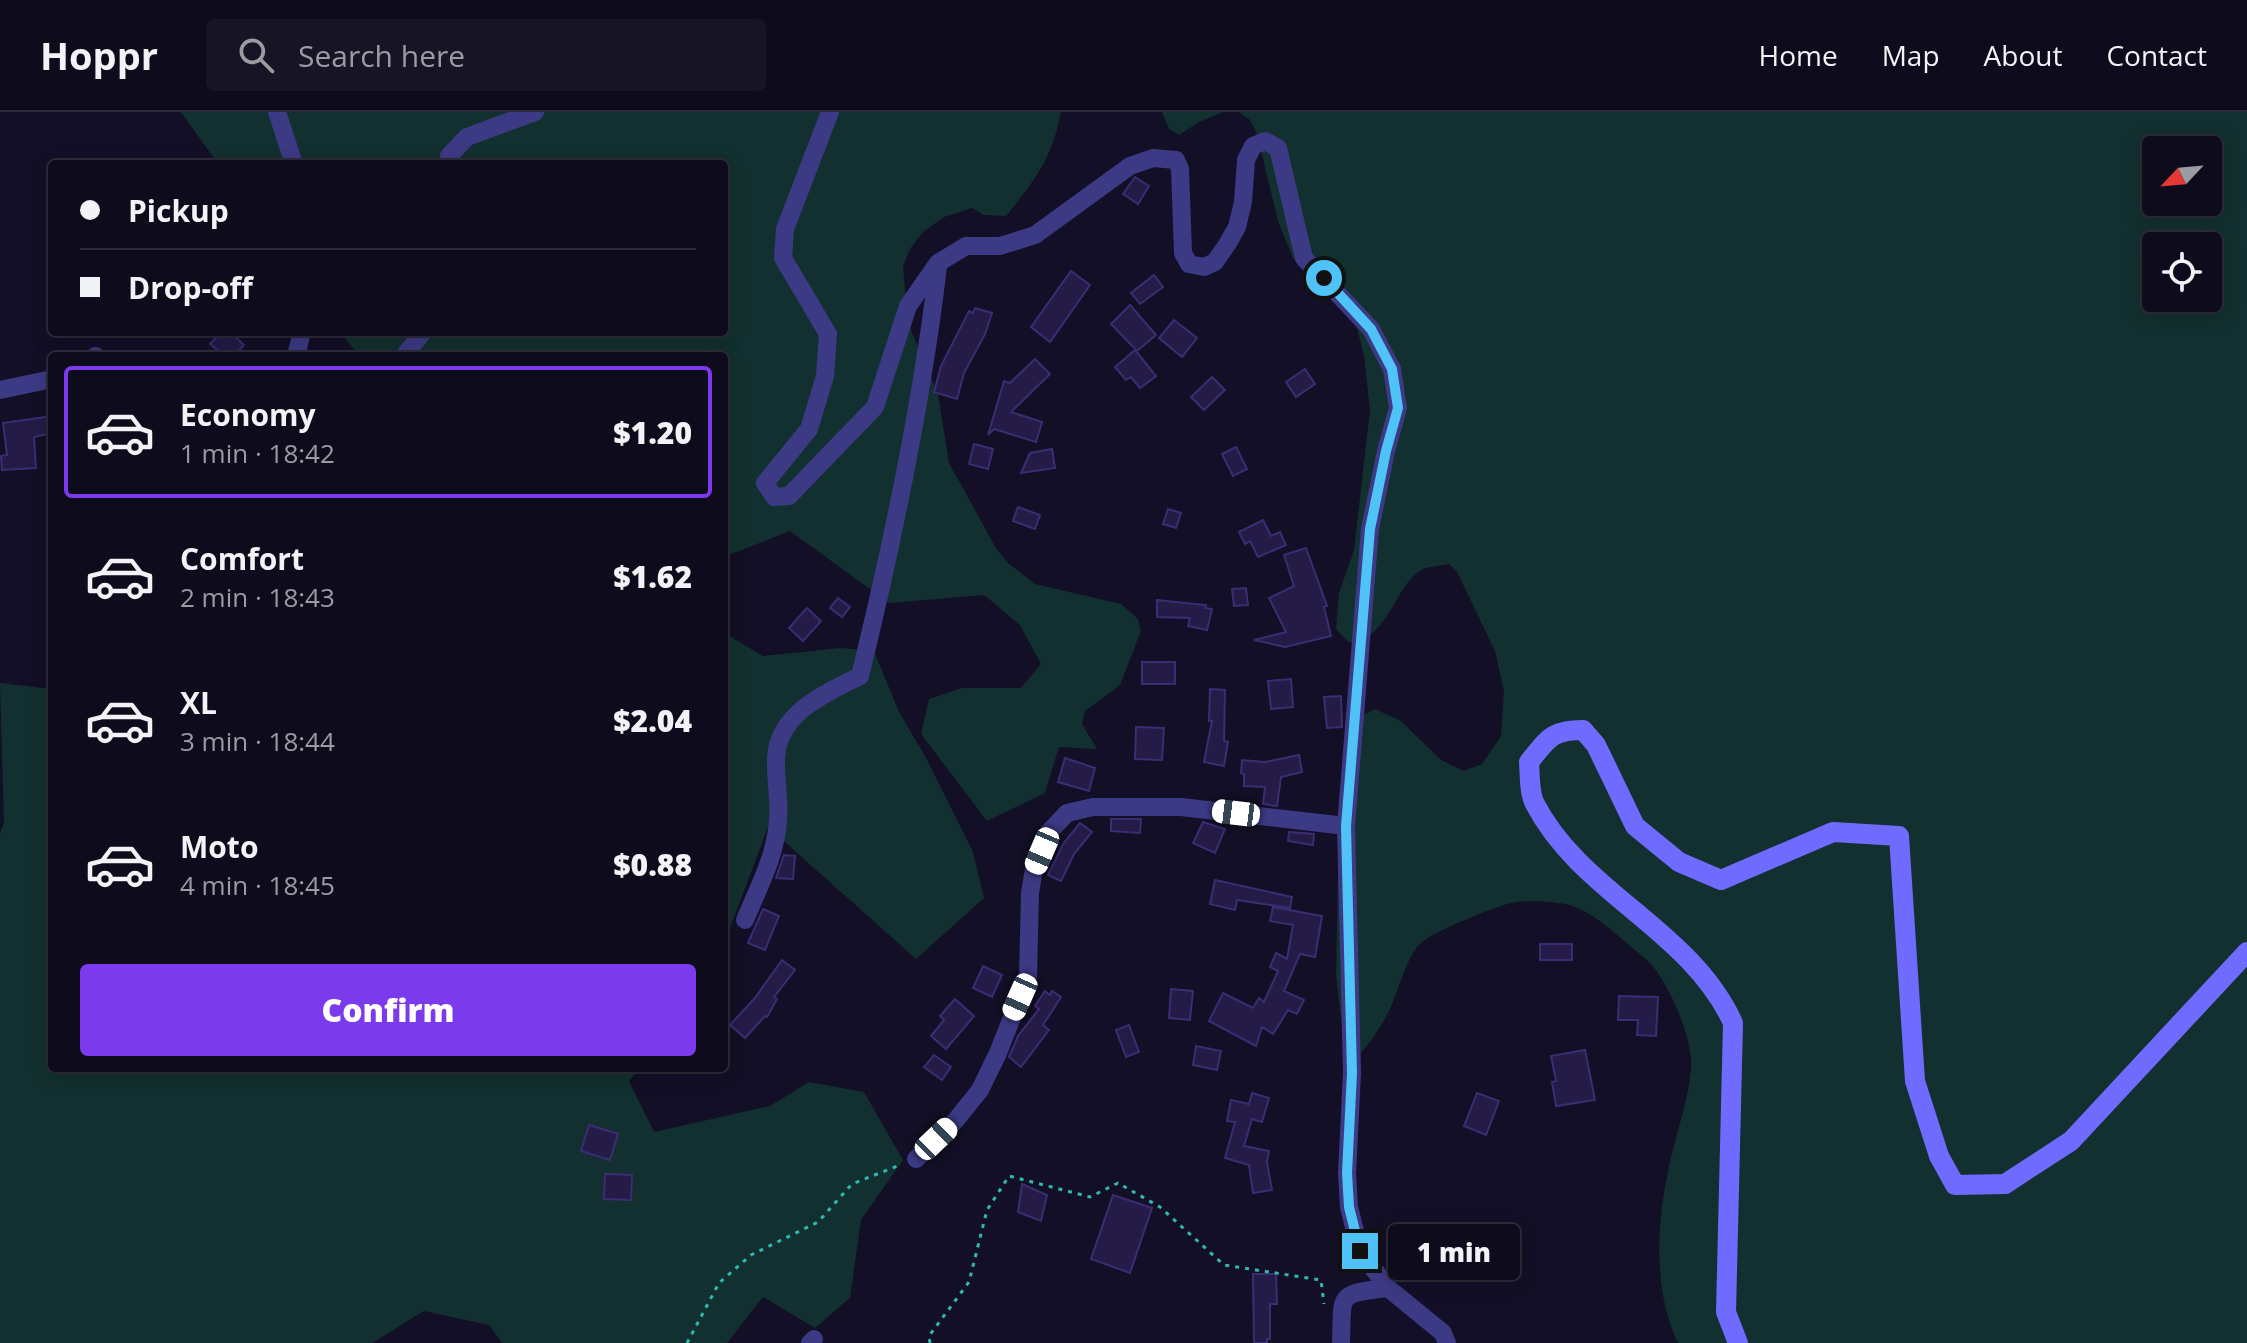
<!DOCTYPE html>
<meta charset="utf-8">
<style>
:root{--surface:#0e0b1c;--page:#171425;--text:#f1f3f6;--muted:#9b9ba3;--line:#2e2b3b;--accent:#7c3aed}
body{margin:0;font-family:"Open Sans",sans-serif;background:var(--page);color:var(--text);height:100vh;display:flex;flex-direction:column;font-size:30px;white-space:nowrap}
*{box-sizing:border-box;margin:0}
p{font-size:26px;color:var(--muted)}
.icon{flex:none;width:44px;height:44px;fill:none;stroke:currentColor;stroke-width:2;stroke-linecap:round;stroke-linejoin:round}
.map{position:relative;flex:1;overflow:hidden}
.details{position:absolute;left:48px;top:240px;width:680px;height:720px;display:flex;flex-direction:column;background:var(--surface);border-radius:8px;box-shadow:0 4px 20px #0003,0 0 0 2px var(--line)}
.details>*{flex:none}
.banner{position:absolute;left:48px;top:48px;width:680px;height:176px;border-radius:8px;box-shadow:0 4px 20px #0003,0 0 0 2px var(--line);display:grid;align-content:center;height:176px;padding:0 32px;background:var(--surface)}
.needle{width:52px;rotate:244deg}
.tools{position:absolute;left:2142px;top:24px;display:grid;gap:16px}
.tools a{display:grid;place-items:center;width:80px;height:80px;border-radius:8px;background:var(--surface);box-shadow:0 4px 20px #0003,0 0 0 2px var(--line);font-size:40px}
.end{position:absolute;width:36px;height:36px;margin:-18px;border:10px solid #4fc3f7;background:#111;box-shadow:0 0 0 4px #111}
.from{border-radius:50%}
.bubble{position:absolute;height:56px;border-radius:8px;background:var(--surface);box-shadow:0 4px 20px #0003,0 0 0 2px var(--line);font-size:26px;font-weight:800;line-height:56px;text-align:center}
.car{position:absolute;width:24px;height:48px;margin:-24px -12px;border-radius:10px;box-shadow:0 0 6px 2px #0007;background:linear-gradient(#fff 24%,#345 0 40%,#fff 0 76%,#345 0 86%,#fff 0)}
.banner b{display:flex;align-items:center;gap:28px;height:76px;font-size:30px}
.banner b+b{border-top:2px solid var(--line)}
.banner i{width:20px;height:20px;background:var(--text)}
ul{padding:14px 0 0;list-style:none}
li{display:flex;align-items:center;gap:24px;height:132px;margin:0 16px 12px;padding:0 16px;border:4px solid transparent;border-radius:8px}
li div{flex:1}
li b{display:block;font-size:30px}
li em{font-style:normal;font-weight:800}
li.current{border-color:var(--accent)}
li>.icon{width:72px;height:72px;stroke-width:1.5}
.primary-button{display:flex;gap:16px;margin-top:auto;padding:16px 32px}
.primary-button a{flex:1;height:92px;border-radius:8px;background:var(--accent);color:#fff;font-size:32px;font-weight:800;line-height:92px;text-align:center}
header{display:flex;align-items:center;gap:48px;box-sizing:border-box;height:112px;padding:0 40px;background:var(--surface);border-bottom:2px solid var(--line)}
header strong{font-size:38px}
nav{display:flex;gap:44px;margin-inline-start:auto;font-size:28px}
.search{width:560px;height:72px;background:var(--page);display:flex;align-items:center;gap:20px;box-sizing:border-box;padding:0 28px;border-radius:8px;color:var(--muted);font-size:30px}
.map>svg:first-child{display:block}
</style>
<header>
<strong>Hoppr</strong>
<div class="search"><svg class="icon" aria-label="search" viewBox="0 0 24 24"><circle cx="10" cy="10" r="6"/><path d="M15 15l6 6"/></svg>Search here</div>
<nav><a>Home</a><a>Map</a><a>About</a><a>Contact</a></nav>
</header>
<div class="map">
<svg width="2247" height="1231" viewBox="0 0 2247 1231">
<rect width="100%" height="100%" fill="#130f26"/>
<g fill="#12302f" fill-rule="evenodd">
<path d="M 181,0 L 1061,0 C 1052,47 1035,68 1006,104 L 984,103 L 972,96 L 944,105 L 923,120 L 910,137 L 903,154 L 908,211 L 938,282 L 949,351 L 996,436 L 1008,451 L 1035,472 L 1121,492 L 1138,507 L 1141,519 L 1120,573 L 1085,599 L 1082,612 L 1097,637 L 1059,635 L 1045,681 L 987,709 L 921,622 L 929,587 L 962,576 L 1021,576 L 1041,552 L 1020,513 L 984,483 L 889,491 L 790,419 L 724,445 L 724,244 L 360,244 L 339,220 L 724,220 L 724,52 L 218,52 Z"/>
<path d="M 1162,0 L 1223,0 L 1199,10 L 1179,23 L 1169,17 Z"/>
<path d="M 1239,0 L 2247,0 L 2247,1231 L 1678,1231 C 1648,1168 1659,1087 1677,1022 C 1683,1001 1689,979 1691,957 C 1694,929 1669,871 1650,851 C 1644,845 1637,840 1631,835 C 1611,818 1592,799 1566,792 C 1550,789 1528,788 1511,791 C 1494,795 1435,819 1422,830 C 1408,842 1400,873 1393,890 C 1385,909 1371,931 1357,945 L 1345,943 L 1336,863 L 1338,760 L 1355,607 L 1375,597 L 1401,609 L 1441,648 L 1464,659 L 1482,652 L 1501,624 L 1504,579 L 1495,539 L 1457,460 L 1449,452 C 1441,454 1430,454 1423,457 C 1398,469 1392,515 1357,532 L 1347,529 L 1336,517 L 1339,481 L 1354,438 L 1370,298 L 1364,244 L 1356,212 L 1349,198 L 1322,180 L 1293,146 L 1278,109 L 1257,22 L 1250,8 ZM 2156,38 L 2208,38 L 2208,90 L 2156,90 ZM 2156,134 L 2208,134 L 2208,186 L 2156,186 Z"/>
<path d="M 726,522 L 763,544 L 841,536 L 874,539 L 899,600 L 925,644 L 973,740 L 984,786 L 916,847 L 768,715 L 724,832 Z"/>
<path d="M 0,571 L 52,577 L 52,956 L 640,956 L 629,969 L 654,1020 L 770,994 L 809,970 L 864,980 L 903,1048 L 861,1108 L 850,1186 L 815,1216 L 763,1185 L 727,1231 L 502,1231 L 489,1213 L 424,1199 L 372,1231 L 0,1231 L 0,721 L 4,711 Z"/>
</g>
<g fill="#241b47" stroke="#3b2d73" stroke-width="2">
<path d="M 1135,65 L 1149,74 L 1138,92 L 1123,82 Z"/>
<path d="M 1071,159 L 1090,173 L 1050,230 L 1031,215 Z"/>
<path d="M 1154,163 L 1163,175 L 1140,192 L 1131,181 Z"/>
<path d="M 1130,193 L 1156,223 L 1137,239 L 1111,212 Z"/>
<path d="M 975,196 L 992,201 L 985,222 L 964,261 L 957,287 L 934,280 L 941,254 L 969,199 L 973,201 Z"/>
<path d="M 1174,208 L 1197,226 L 1182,245 L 1159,226 Z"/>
<path d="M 221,220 L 230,220 L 244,233 L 234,244 L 224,244 L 210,232 Z"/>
<path d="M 1135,238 L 1156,264 L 1140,276 L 1131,265 L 1126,268 L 1115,255 Z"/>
<path d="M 1035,247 L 1050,262 L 1011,300 L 1042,310 L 1036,330 L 994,317 L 988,323 L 1004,269 L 1010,271 Z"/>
<path d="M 1305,257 L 1315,272 L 1296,285 L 1286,270 Z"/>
<path d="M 1212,265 L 1225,278 L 1204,298 L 1191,285 Z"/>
<path d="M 52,304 L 52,321 L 34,325 L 36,356 L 2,358 L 1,344 L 7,343 L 3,311 Z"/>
<path d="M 974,332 L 993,337 L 988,357 L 969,352 Z"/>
<path d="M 1236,335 L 1247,357 L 1233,364 L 1222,342 Z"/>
<path d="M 1052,337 L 1055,356 L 1021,361 L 1030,341 Z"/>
<path d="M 1018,395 L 1040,403 L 1035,417 L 1013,409 Z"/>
<path d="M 1168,397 L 1181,401 L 1176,416 L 1163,412 Z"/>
<path d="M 1263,408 L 1271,424 L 1280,420 L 1286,433 L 1258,445 L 1250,429 L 1245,432 L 1239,420 Z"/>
<path d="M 1306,436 L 1327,494 L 1324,495 L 1331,524 L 1285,535 L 1254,528 L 1286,520 L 1269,486 L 1294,474 L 1284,443 Z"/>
<path d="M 1246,476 L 1248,493 L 1234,494 L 1232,477 Z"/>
<path d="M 838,486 L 850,495 L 842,505 L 830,496 Z"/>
<path d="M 1157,488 L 1206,493 L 1205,496 L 1212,497 L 1207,518 L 1188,514 L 1190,506 L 1157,505 Z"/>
<path d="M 807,496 L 821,509 L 803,529 L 789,516 Z"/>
<rect x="1142" y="550" width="33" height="22"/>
<path d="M 1291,567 L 1293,595 L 1271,597 L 1268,569 Z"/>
<path d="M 1210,577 L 1225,578 L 1224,629 L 1228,630 L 1224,654 L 1204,650 L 1212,609 L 1209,609 Z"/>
<path d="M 1341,584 L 1342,615 L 1327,616 L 1324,585 Z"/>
<path d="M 1136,615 L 1164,616 L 1162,648 L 1135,647 Z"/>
<path d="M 1299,643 L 1302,660 L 1281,665 L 1277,694 L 1263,692 L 1265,675 L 1244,674 L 1244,662 L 1241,661 L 1242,648 L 1265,650 Z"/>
<path d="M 1065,646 L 1095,656 L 1089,679 L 1058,670 Z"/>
<path d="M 1111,707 L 1141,707 L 1140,721 L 1111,719 Z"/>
<path d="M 1203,710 L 1225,717 L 1215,741 L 1193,731 Z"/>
<path d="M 1080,711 L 1092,720 L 1074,742 L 1061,769 L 1048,763 L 1063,732 Z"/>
<path d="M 1289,720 L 1314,722 L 1313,733 L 1288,729 Z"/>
<path d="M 784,743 L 795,744 L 793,767 L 776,766 Z"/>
<path d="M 1215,768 L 1292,785 L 1290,796 L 1237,788 L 1235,798 L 1210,792 Z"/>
<path d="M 1273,795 L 1322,804 L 1315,845 L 1300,842 L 1284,879 L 1304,888 L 1297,902 L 1288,898 L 1273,922 L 1262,915 L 1256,934 L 1209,909 L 1223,881 L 1253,896 L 1259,886 L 1264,890 L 1278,859 L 1270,855 L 1276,841 L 1287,847 L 1293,813 L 1270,809 Z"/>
<path d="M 763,797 L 779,804 L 765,838 L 748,831 Z"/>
<rect x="1540" y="832" width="32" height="16"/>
<path d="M 782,848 L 795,858 L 774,885 L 777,887 L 767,905 L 765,904 L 745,926 L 730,913 L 755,886 Z"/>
<path d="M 983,854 L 1002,863 L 992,885 L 973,876 Z"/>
<path d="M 1171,877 L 1193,879 L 1190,908 L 1169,906 Z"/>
<path d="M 1045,879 L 1050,883 L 1052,879 L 1061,885 L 1043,913 L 1049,918 L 1021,955 L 1009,945 L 1018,924 L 1039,897 L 1035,894 Z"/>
<path d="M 1619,884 L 1658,885 L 1656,924 L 1637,923 L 1638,908 L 1618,908 Z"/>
<path d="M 955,887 L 974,904 L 946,937 L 931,924 L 944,908 L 940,904 Z"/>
<path d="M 1129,913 L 1139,940 L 1126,945 L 1116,918 Z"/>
<path d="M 1196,934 L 1221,939 L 1217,958 L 1193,953 Z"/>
<path d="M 1585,938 L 1595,988 L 1556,994 L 1552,970 L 1556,969 L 1551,944 Z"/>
<path d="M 934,943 L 951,955 L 942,968 L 924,955 Z"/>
<path d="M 1252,981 L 1269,986 L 1262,1010 L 1252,1007 L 1244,1034 L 1269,1039 L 1267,1050 L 1272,1078 L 1253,1081 L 1249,1053 L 1225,1046 L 1235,1010 L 1227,1009 L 1231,988 L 1249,992 Z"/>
<path d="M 1477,981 L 1499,989 L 1486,1023 L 1464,1014 Z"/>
<path d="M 589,1013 L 618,1022 L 610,1048 L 581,1039 Z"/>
<path d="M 605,1062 L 632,1063 L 631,1088 L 604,1087 Z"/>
<path d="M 1022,1072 L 1047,1083 L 1041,1109 L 1018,1100 Z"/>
<path d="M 1113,1083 L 1152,1096 L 1130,1161 L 1091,1147 Z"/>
<path d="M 1253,1162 L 1276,1162 L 1277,1192 L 1270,1192 L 1270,1227 L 1267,1227 L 1267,1231 L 1254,1231 Z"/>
</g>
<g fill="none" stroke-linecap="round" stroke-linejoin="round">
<g stroke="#2fb8b0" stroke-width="3" stroke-dasharray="4 6" stroke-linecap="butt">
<path d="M 687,1231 L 719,1171 L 751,1143 L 818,1110 L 852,1072 L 900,1053"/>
<path d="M 930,1231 L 929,1224 L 969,1170 L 987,1098 L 1009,1064 L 1090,1085 L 1118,1071 L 1160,1095 L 1224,1153 L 1321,1168 L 1324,1192"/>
</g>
<g stroke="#3d3a85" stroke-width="18">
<path d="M 277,0 L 294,52"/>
<path d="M 830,0 L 785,117 L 783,146 L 828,222 L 825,264 L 809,317 L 765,371 L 774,385 L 789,384 L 875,295 L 908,194 L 938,151 L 966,134 L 1000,134 L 1035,123 L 1130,54 L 1153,46 L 1176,48 L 1180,57 L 1183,141 L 1189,152 L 1204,155 L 1215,150 L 1228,131 L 1237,115 L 1243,90 L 1246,48 L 1253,34 L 1265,29 L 1278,36 L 1304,146 L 1371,217 L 1392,257 L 1398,296 L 1386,339 L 1370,417 L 1346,714 L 1352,961 L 1347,1061 L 1349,1095 L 1360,1139 L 1388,1176 L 1443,1221 L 1447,1231"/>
<path d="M 450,52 L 449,44 L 467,25 L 535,0"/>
<path d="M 95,244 L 96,244"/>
<path d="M 296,244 L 302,220"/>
<path d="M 404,244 L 423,220"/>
<path d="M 0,278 L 52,267"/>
<path d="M 745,808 C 758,776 776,744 778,708 C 780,688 775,667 776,646 C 778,601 826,581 860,564 C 893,429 922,292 938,154"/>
<path d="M 916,1047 L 956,1008 L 980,978 L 998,941 L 1028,865 L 1030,781 L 1034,757 L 1049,720 L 1067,701 L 1093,695 L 1181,695 L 1346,714"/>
<path d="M 810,1231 L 814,1227"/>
<path d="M 1341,1231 C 1343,1182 1335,1182 1388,1176"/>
</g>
<path stroke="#6f6bff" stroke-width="20" d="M 1738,1231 L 1726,1200 L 1733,911 C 1691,818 1581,781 1535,692 C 1529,681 1530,662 1529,650 C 1548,627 1551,618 1583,618 L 1596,633 L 1635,714 L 1679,750 L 1721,768 L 1833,720 L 1899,724 L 1915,969 L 1939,1044 L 1955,1073 L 2005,1072 L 2071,1029 L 2247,840"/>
</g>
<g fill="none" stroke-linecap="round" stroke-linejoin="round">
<path stroke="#4fc3f7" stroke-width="10" d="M 1324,166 L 1371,217 L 1392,257 L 1398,296 L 1386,339 L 1370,417 L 1346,714 L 1352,961 L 1347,1061 L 1349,1095 L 1360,1139"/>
</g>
</svg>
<div class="tools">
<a><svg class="needle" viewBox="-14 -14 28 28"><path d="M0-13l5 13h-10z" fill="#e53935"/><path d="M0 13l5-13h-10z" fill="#9b9ba3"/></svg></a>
<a><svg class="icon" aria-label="locate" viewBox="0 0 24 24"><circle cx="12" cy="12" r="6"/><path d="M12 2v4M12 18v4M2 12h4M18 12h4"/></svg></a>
</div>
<i class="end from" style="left:1324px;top:166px"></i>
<i class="end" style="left:1360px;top:1139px"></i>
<div class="bubble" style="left:1388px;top:1112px;width:132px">1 min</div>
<i class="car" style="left:1236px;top:701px;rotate:277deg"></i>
<i class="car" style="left:1042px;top:739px;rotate:203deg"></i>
<i class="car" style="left:1020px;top:885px;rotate:204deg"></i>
<i class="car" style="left:936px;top:1027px;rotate:46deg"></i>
<div class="banner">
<b><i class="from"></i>Pickup</b>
<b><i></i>Drop-off</b>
</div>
<section class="details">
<ul>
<li class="current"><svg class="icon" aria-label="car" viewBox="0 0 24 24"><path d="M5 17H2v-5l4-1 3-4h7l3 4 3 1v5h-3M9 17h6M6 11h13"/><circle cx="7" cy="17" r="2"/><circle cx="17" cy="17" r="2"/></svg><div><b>Economy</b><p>1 min · 18:42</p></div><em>$1.20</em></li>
<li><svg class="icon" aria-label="car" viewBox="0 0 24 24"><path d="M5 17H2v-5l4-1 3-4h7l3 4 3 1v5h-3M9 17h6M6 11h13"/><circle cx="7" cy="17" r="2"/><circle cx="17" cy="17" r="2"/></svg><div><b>Comfort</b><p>2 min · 18:43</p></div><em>$1.62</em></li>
<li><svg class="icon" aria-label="car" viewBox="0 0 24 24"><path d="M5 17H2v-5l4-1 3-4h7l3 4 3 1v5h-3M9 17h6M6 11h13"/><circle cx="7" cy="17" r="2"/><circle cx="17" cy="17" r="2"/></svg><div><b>XL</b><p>3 min · 18:44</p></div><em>$2.04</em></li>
<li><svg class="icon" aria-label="car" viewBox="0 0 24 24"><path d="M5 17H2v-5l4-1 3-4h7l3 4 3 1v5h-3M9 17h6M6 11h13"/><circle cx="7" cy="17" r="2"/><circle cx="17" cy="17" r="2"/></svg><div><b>Moto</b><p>4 min · 18:45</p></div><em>$0.88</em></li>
</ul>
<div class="primary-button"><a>Confirm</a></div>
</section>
</div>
